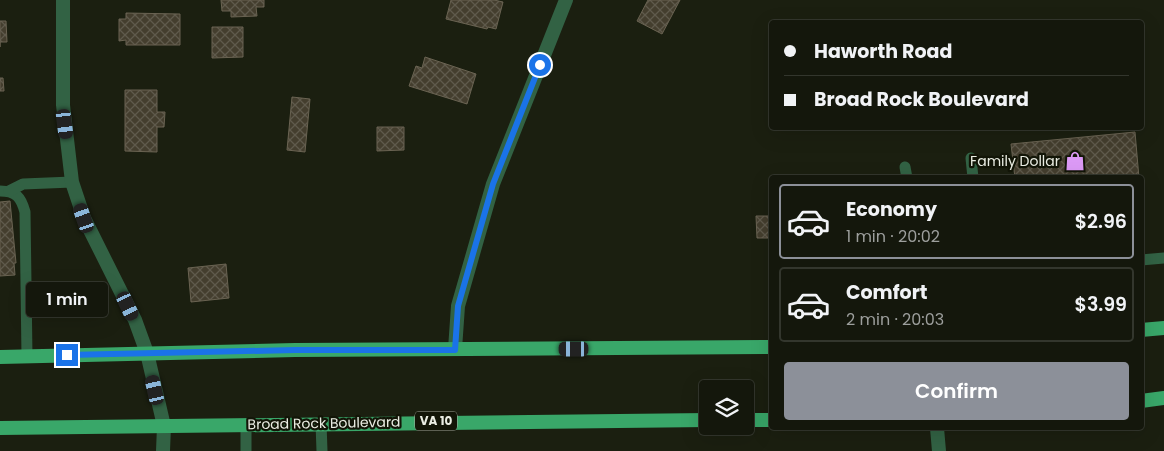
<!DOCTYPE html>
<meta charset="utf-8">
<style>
:root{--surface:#14170c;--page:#21241a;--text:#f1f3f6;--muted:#9d9f9d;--line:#33362d;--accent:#8c9099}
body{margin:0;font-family:Poppins,sans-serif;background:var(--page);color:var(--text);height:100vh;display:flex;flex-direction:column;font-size:19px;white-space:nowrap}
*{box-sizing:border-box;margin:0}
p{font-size:16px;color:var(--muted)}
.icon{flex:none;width:28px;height:28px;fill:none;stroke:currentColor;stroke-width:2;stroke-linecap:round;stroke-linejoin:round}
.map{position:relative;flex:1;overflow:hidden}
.panel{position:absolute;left:769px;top:175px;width:375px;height:255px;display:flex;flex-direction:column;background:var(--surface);border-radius:5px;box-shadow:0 5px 20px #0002,0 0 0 1px var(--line)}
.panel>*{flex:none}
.guide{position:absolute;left:769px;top:20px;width:375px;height:110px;border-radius:5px;box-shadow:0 5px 20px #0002,0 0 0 1px var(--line);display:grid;align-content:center;height:110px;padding:0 15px;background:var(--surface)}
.tools{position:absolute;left:699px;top:380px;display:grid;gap:10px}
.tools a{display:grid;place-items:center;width:55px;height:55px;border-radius:5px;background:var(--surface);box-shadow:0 5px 20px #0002,0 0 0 1px var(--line);font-size:25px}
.end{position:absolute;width:22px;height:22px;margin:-11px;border:6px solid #1a73e8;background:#fff;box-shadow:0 0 0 2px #fff}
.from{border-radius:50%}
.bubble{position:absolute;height:35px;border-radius:5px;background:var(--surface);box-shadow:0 5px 20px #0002,0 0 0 1px var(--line);font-size:16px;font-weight:600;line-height:35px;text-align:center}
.car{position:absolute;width:15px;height:30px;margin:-15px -8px;border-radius:6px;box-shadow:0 0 4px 1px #0007;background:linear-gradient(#222 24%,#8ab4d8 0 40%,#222 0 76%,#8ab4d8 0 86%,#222 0)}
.guide b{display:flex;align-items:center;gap:18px;height:48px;font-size:19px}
.guide b+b{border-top:1px solid var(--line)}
.guide i{width:12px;height:12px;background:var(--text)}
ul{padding:9px 0 0;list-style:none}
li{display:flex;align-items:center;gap:15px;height:75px;margin:0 10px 8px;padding:0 5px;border:2px solid var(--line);border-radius:5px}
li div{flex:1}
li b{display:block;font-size:19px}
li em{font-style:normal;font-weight:600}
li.current{border-color:var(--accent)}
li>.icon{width:45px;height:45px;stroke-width:1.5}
.cta{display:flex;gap:10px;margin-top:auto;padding:10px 15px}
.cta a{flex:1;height:58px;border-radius:5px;background:var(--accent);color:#fff;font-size:20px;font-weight:600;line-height:58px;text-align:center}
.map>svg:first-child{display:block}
</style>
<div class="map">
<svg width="1164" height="451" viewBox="0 0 1164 451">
<defs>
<pattern id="building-cross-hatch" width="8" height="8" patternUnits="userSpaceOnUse" patternTransform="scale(1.25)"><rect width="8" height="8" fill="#443e2e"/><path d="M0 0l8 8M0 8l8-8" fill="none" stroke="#5f5a4c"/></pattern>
</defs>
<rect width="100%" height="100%" fill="#1b1f10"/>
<g fill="url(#building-cross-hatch)" stroke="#6a6352">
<path d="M 221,0 L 264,0 L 264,7 L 256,7 L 257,16 L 231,17 L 231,11 L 222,11 Z"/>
<path d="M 451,0 L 494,0 L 503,2 L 496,29 L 488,27 L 487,29 L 446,19 Z"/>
<path d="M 648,0 L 680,0 L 662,34 L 637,21 Z"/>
<path d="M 126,13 L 180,14 L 180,45 L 126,45 L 126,40 L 119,41 L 119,19 L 126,19 Z"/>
<path d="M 0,21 L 6,21 L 7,42 L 0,42 L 0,47 Z"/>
<path d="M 212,27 L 243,27 L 243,57 L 212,58 Z"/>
<path d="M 425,57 L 476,74 L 467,104 L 409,86 L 416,66 L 422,68 Z"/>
<path d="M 0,78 L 3,78 L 4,91 L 0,91 Z"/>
<path d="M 125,90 L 157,90 L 157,112 L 165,112 L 164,127 L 157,127 L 157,152 L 125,151 Z"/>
<path d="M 292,97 L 310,99 L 305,152 L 287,150 Z"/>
<path d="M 377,127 L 404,127 L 404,150 L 377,151 Z"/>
<path d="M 1135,132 L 1139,178 L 1015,178 L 1011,144 Z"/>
<path d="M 10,201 L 16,263 L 14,263 L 15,275 L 0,276 L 0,202 Z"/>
<path d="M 756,216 L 771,216 L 771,238 L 757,238 Z"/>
<path d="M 226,264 L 229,298 L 191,302 L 188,268 Z"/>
</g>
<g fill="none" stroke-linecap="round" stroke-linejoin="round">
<g stroke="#326244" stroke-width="11">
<path d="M 971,158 L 973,178"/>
<path d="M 905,167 L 907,178"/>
<path d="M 0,191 C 16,191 21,197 25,212 L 27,356"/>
<path d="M 9,191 L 23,184 L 72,182"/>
<path d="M 1141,260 L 1164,258"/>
<path d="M 321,423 L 322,451"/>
<path d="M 246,424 L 246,451"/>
</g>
<g stroke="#326244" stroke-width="14">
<path d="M 63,0 L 63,105 L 72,182 L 84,218 L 135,320 L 147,353 L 164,426"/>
<path d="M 455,349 L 458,306 L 493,184 L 566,0"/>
<path d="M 937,428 L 939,451"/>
</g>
<path stroke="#326244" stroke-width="14" d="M 163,451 L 164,426"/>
<g stroke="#39a769" stroke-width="14">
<path d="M 1141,330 L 1164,328"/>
<path d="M 0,357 L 295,350 L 771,347"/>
<path d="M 1141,401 L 1164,398"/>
<path d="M 745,420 L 771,420"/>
<path d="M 0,428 L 708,420"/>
</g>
</g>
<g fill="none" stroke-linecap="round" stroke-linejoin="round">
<path stroke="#1a73e8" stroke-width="6" d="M 67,355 L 295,350 L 455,350 L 458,306 L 493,184 L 540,65"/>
</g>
<defs>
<symbol id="shop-bare" viewBox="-9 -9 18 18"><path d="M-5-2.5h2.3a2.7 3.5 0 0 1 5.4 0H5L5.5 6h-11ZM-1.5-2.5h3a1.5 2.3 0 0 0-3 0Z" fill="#db99f5" stroke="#121507" stroke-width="2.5" paint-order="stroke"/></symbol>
</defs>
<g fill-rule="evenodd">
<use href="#shop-bare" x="1061" y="147" width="28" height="28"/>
</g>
<g text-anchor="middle" stroke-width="4.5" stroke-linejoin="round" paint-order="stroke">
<rect fill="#121507" stroke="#a9aca1" stroke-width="1" x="415" y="411.5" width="42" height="19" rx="4"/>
<g font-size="12" font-weight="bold" fill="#eaede3">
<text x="436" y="425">VA 10</text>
</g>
<g font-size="14" fill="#eaede3" stroke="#121507" text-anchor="end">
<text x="1060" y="166">Family Dollar</text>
</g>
<g font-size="14" fill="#eaede3" stroke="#121507">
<text transform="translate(324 423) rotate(-1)" y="5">Broad Rock Boulevard</text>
</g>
</g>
</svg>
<div class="tools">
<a><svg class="icon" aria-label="layers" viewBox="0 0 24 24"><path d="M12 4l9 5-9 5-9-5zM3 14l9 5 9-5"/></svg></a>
</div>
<i class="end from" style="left:540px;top:65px"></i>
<i class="end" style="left:67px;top:355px"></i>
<div class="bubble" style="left:26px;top:282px;width:82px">1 min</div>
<i class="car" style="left:65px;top:124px;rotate:173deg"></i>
<i class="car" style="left:84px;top:218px;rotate:341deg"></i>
<i class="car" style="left:128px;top:306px;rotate:155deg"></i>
<i class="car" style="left:574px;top:349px;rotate:270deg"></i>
<i class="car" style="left:155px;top:390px;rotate:347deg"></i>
<div class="guide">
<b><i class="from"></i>Haworth Road</b>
<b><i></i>Broad Rock Boulevard</b>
</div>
<section class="panel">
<ul>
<li class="current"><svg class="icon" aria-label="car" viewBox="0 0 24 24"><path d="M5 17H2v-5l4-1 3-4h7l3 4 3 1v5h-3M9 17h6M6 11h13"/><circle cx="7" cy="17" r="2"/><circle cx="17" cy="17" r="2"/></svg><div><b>Economy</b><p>1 min · 20:02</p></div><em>$2.96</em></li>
<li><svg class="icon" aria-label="car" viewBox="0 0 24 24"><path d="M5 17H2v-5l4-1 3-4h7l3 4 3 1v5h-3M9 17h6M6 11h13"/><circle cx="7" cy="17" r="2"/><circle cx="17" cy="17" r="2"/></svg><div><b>Comfort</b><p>2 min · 20:03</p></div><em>$3.99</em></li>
</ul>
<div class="cta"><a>Confirm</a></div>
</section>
</div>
